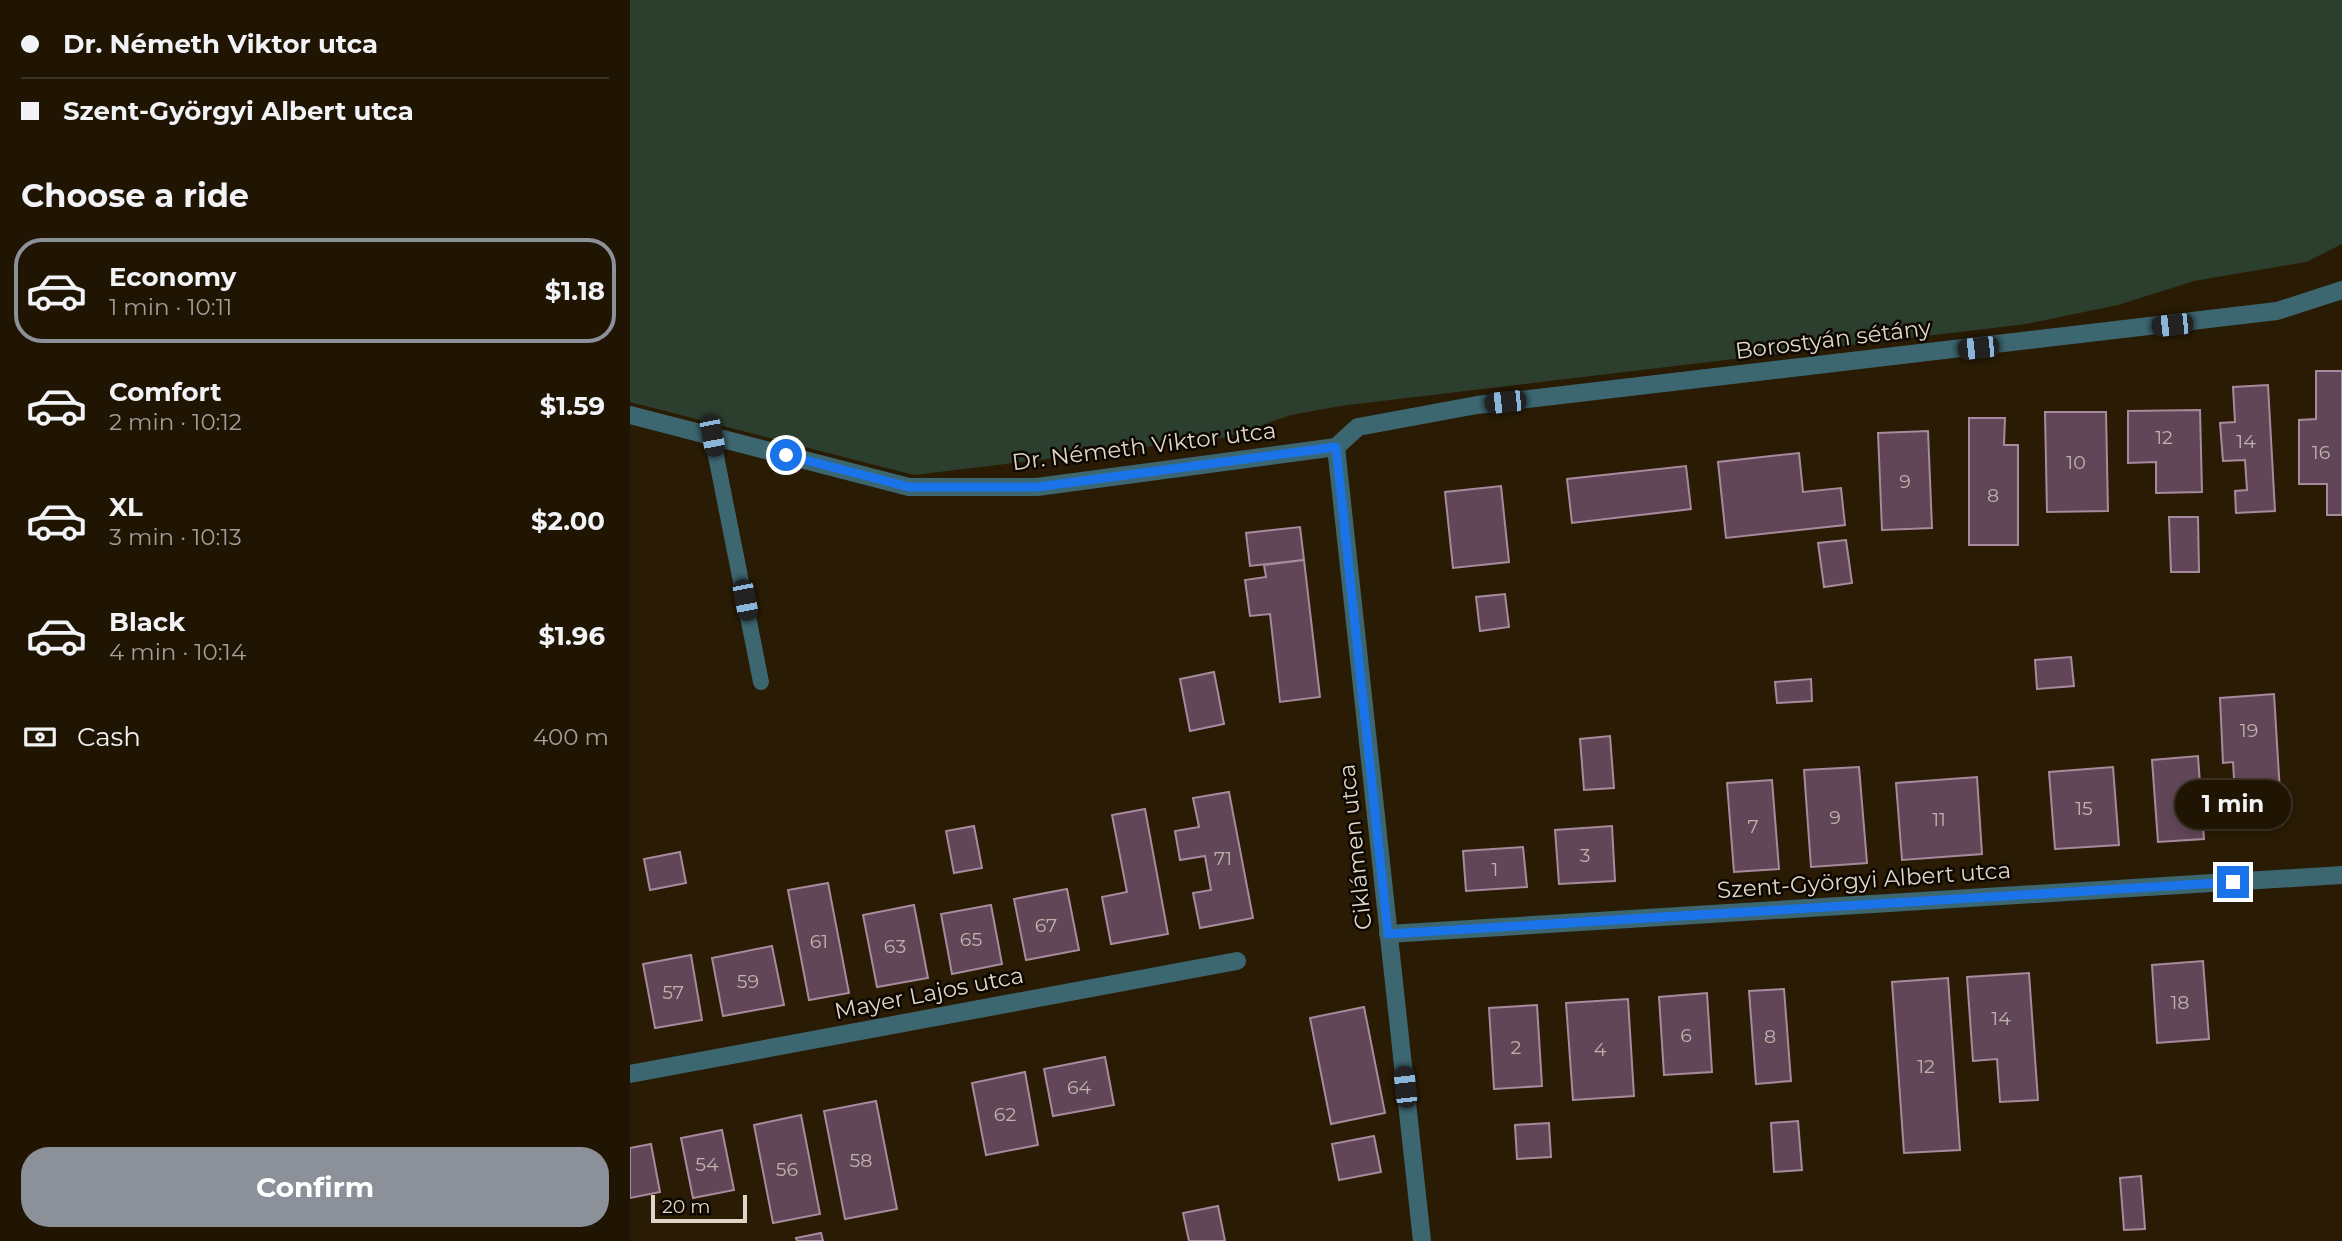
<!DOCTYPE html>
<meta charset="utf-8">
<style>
:root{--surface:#201403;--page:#2d2112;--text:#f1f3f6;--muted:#a29e9a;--line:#3d3325;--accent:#8c9099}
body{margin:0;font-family:Montserrat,sans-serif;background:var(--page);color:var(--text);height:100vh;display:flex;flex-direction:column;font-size:26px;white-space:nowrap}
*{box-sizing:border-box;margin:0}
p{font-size:23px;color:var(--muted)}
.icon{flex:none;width:38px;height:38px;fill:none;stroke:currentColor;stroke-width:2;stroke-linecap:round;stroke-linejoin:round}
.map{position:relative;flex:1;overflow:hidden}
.details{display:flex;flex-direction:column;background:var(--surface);width:630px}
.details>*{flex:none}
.banner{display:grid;align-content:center;height:154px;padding:0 21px;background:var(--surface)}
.scale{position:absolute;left:21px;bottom:18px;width:96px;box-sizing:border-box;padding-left:7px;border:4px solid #dfd6c7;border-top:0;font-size:19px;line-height:24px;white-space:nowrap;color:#dfd6c7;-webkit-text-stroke:5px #0d0701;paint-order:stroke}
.end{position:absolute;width:32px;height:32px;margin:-16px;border:9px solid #1a73e8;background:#fff;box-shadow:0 0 0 4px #fff}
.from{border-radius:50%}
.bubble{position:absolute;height:49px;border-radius:24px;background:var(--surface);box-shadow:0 4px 10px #0003,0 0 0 2px var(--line);font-size:23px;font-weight:700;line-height:49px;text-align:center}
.car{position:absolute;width:21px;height:42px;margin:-21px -10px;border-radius:9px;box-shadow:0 0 5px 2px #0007;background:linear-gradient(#222 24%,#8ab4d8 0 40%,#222 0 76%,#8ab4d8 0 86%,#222 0)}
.banner b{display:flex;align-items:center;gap:24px;height:66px;font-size:26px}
.banner b+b{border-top:2px solid var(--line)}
.banner i{width:18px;height:18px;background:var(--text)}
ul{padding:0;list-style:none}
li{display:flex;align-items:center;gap:21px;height:105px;margin:0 14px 10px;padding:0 7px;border:4px solid transparent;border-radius:28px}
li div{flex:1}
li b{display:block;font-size:26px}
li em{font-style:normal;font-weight:700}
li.current{border-color:var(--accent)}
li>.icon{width:63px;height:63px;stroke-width:1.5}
h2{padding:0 21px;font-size:32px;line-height:84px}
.pay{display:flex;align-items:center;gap:18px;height:77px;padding:0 21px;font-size:26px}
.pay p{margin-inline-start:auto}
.button{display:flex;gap:14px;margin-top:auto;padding:14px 21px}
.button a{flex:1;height:80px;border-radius:28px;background:var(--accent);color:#fff;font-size:28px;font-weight:700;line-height:80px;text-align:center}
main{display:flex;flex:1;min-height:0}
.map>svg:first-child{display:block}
</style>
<main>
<section class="details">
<div class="banner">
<b><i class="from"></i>Dr. Németh Viktor utca</b>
<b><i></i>Szent-Györgyi Albert utca</b>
</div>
<h2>Choose a ride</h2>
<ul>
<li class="current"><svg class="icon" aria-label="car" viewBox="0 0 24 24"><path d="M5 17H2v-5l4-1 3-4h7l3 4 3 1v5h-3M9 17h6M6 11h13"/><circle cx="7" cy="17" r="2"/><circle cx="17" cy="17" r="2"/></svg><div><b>Economy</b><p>1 min · 10:11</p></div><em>$1.18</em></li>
<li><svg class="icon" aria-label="car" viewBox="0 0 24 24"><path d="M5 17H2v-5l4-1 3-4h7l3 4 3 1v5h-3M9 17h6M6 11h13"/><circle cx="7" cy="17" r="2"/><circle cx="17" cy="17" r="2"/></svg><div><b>Comfort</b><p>2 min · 10:12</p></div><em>$1.59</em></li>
<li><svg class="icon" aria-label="car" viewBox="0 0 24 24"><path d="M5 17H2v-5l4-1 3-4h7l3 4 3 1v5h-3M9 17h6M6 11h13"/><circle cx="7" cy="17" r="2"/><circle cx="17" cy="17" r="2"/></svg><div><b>XL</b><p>3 min · 10:13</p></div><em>$2.00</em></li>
<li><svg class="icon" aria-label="car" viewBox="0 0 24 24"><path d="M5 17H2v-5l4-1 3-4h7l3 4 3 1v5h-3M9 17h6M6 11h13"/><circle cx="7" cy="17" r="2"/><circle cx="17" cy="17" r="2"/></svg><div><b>Black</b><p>4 min · 10:14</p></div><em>$1.96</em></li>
</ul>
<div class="pay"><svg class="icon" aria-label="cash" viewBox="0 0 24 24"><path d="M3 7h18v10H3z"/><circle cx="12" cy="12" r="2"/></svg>Cash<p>400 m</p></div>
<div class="button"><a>Confirm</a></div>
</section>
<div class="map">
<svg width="1712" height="1241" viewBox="0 0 1712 1241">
<rect width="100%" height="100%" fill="#2a1b04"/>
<path fill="#2c3f2e" d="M 0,0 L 1712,0 L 1712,244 L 1676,262 L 1564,281 L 1488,305 L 1396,324 L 710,406 L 661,415 L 598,437 L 284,475 L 0,402 Z"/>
<g fill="#604657" stroke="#a78a9d" stroke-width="2">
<path d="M 1686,371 L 1712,371 L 1712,515 L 1697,515 L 1697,484 L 1669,484 L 1669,420 L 1686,419 Z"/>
<path d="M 1638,385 L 1645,511 L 1606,513 L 1605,491 L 1617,490 L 1615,460 L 1593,461 L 1590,423 L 1605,422 L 1603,387 Z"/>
<path d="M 1570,410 L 1572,492 L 1526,493 L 1526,462 L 1498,463 L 1498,411 Z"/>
<path d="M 1415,412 L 1476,412 L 1478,511 L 1417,512 Z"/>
<path d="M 1339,418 L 1375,418 L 1374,445 L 1388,445 L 1388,545 L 1339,545 Z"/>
<path d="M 1298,431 L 1302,528 L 1252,530 L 1248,433 Z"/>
<path d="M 1169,453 L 1173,492 L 1211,488 L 1215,525 L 1096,538 L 1088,462 Z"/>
<path d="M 1056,466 L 1061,509 L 942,523 L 937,479 Z"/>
<path d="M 871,486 L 879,562 L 823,568 L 815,492 Z"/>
<path d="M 1539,517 L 1568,517 L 1569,572 L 1541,572 Z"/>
<path d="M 670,527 L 674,560 L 620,566 L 616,533 Z"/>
<path d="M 1216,540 L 1222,583 L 1194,587 L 1188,543 Z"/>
<path d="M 674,560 L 690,697 L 650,702 L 640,614 L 620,616 L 615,580 L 636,577 L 634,565 Z"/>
<path d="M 875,594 L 879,627 L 850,631 L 846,597 Z"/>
<path d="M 1441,657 L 1444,686 L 1407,689 L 1405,660 Z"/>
<path d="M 584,672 L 594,724 L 560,731 L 550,679 Z"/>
<path d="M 1181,679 L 1182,701 L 1147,703 L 1145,682 Z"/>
<path d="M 1644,694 L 1652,825 L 1607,828 L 1603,762 L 1593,763 L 1590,698 Z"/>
<path d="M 980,736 L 984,788 L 954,790 L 950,739 Z"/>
<path d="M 1568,756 L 1574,839 L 1528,842 L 1522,760 Z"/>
<path d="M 1229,767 L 1237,863 L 1181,867 L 1174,770 Z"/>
<path d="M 1483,767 L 1489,845 L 1425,849 L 1419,772 Z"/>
<path d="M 1347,777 L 1352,854 L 1272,860 L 1266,783 Z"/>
<path d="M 1142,780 L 1149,869 L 1104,872 L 1097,783 Z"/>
<path d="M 599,792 L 623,918 L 570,928 L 563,893 L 581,890 L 575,856 L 550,860 L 545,831 L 569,827 L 563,798 Z"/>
<path d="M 515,809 L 538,934 L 481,944 L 472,897 L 497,892 L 482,815 Z"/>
<path d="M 344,826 L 352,868 L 324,873 L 316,831 Z"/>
<path d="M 982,826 L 985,881 L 929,884 L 925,830 Z"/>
<path d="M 893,847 L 897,887 L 836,891 L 833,851 Z"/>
<path d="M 50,852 L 56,883 L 20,890 L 14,859 Z"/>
<path d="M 198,883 L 219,993 L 179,1000 L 158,890 Z"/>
<path d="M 437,889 L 449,950 L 396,960 L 384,899 Z"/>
<path d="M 284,905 L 298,978 L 247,987 L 233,915 Z"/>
<path d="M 361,905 L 372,964 L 322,974 L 311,914 Z"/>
<path d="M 142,946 L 154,1005 L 93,1016 L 82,958 Z"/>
<path d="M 61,955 L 72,1020 L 25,1028 L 13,964 Z"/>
<path d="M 1573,961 L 1579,1039 L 1527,1043 L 1522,965 Z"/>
<path d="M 1399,973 L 1408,1100 L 1370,1102 L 1367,1059 L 1343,1061 L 1337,977 Z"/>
<path d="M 1318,978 L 1330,1150 L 1274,1153 L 1262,982 Z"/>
<path d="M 1154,989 L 1161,1081 L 1126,1084 L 1119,991 Z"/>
<path d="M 1077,993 L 1082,1072 L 1034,1075 L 1029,997 Z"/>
<path d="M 998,999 L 1004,1096 L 943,1100 L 936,1003 Z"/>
<path d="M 907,1005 L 912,1086 L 864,1089 L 859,1008 Z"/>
<path d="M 734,1007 L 755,1113 L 701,1124 L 680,1018 Z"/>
<path d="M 475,1057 L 484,1105 L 423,1116 L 414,1069 Z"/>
<path d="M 395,1072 L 408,1145 L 356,1155 L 342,1083 Z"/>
<path d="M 246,1101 L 267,1209 L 215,1219 L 194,1111 Z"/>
<path d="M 171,1115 L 190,1214 L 143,1223 L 124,1125 Z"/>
<path d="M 1168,1121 L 1172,1170 L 1144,1172 L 1141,1123 Z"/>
<path d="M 919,1123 L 921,1157 L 887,1159 L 885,1125 Z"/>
<path d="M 92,1130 L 104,1190 L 63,1198 L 51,1138 Z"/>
<path d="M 744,1136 L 751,1172 L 709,1180 L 702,1144 Z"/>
<path d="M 21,1144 L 30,1192 L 0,1198 L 0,1148 Z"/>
<path d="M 1511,1176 L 1515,1229 L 1494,1230 L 1490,1178 Z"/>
<path d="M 588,1206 L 595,1241 L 559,1241 L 553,1213 Z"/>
<path d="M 191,1233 L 193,1241 L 167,1241 L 166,1238 Z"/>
</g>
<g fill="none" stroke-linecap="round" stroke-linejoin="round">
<path stroke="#3c6670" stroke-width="16" d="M 82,436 L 131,682"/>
<g stroke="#3c6670" stroke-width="18">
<path d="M 0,415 L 279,487 L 407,487 L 706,447"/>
<path d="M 706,447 L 728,427 L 847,405 L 1647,311 L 1712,290"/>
<path d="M 706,447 L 792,1241"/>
<path d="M 758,934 L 1712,875"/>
<path d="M 0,1074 L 607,961"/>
</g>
</g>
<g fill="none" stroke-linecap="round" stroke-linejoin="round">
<path stroke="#1a73e8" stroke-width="9" d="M 156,455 L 279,487 L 407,487 L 706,447 L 758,934 L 1603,882"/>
</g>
<g text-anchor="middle" stroke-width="5" stroke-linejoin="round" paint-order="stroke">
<g font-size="19" fill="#bfb2ab">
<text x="1534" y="444">12</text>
<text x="1616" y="448">14</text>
<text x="1691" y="459">16</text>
<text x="1446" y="469">10</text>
<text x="1275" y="488">9</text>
<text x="1363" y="502">8</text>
<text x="1619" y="737">19</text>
<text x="1454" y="815">15</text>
<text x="1205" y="824">9</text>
<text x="1309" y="826">11</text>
<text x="1123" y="833">7</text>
<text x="955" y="862">3</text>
<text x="593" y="865">71</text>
<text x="865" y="876">1</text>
<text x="416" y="932">67</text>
<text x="341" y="946">65</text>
<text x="189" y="948">61</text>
<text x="265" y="953">63</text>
<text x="118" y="988">59</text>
<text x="43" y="999">57</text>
<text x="1550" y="1009">18</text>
<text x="1371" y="1025">14</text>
<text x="1056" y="1042">6</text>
<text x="1140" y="1043">8</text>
<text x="886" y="1054">2</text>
<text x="970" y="1056">4</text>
<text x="1296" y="1073">12</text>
<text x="449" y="1094">64</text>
<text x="375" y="1121">62</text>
<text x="231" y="1167">58</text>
<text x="77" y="1171">54</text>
<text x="157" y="1176">56</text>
</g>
<g font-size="23" fill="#dfd6c7" stroke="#0d0701">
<text transform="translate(1203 339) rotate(-7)" y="8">Borostyán sétány</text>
<text transform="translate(514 446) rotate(-7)" y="8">Dr. Németh Viktor utca</text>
<text transform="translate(725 847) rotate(-96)" y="8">Ciklámen utca</text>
<text transform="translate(1234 880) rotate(-4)" y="8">Szent-Györgyi Albert utca</text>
<text transform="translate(299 993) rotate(-11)" y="8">Mayer Lajos utca</text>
</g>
</g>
</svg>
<div class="scale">20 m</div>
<i class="end from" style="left:156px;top:455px"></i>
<i class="end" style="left:1603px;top:882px"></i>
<div class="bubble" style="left:1545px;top:780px;width:116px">1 min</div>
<i class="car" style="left:1542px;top:325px;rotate:264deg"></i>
<i class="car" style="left:1348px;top:348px;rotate:264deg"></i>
<i class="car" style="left:875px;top:402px;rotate:264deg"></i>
<i class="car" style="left:82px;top:436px;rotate:169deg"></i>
<i class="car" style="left:115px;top:600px;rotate:169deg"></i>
<i class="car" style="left:775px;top:1087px;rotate:354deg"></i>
</div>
</main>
